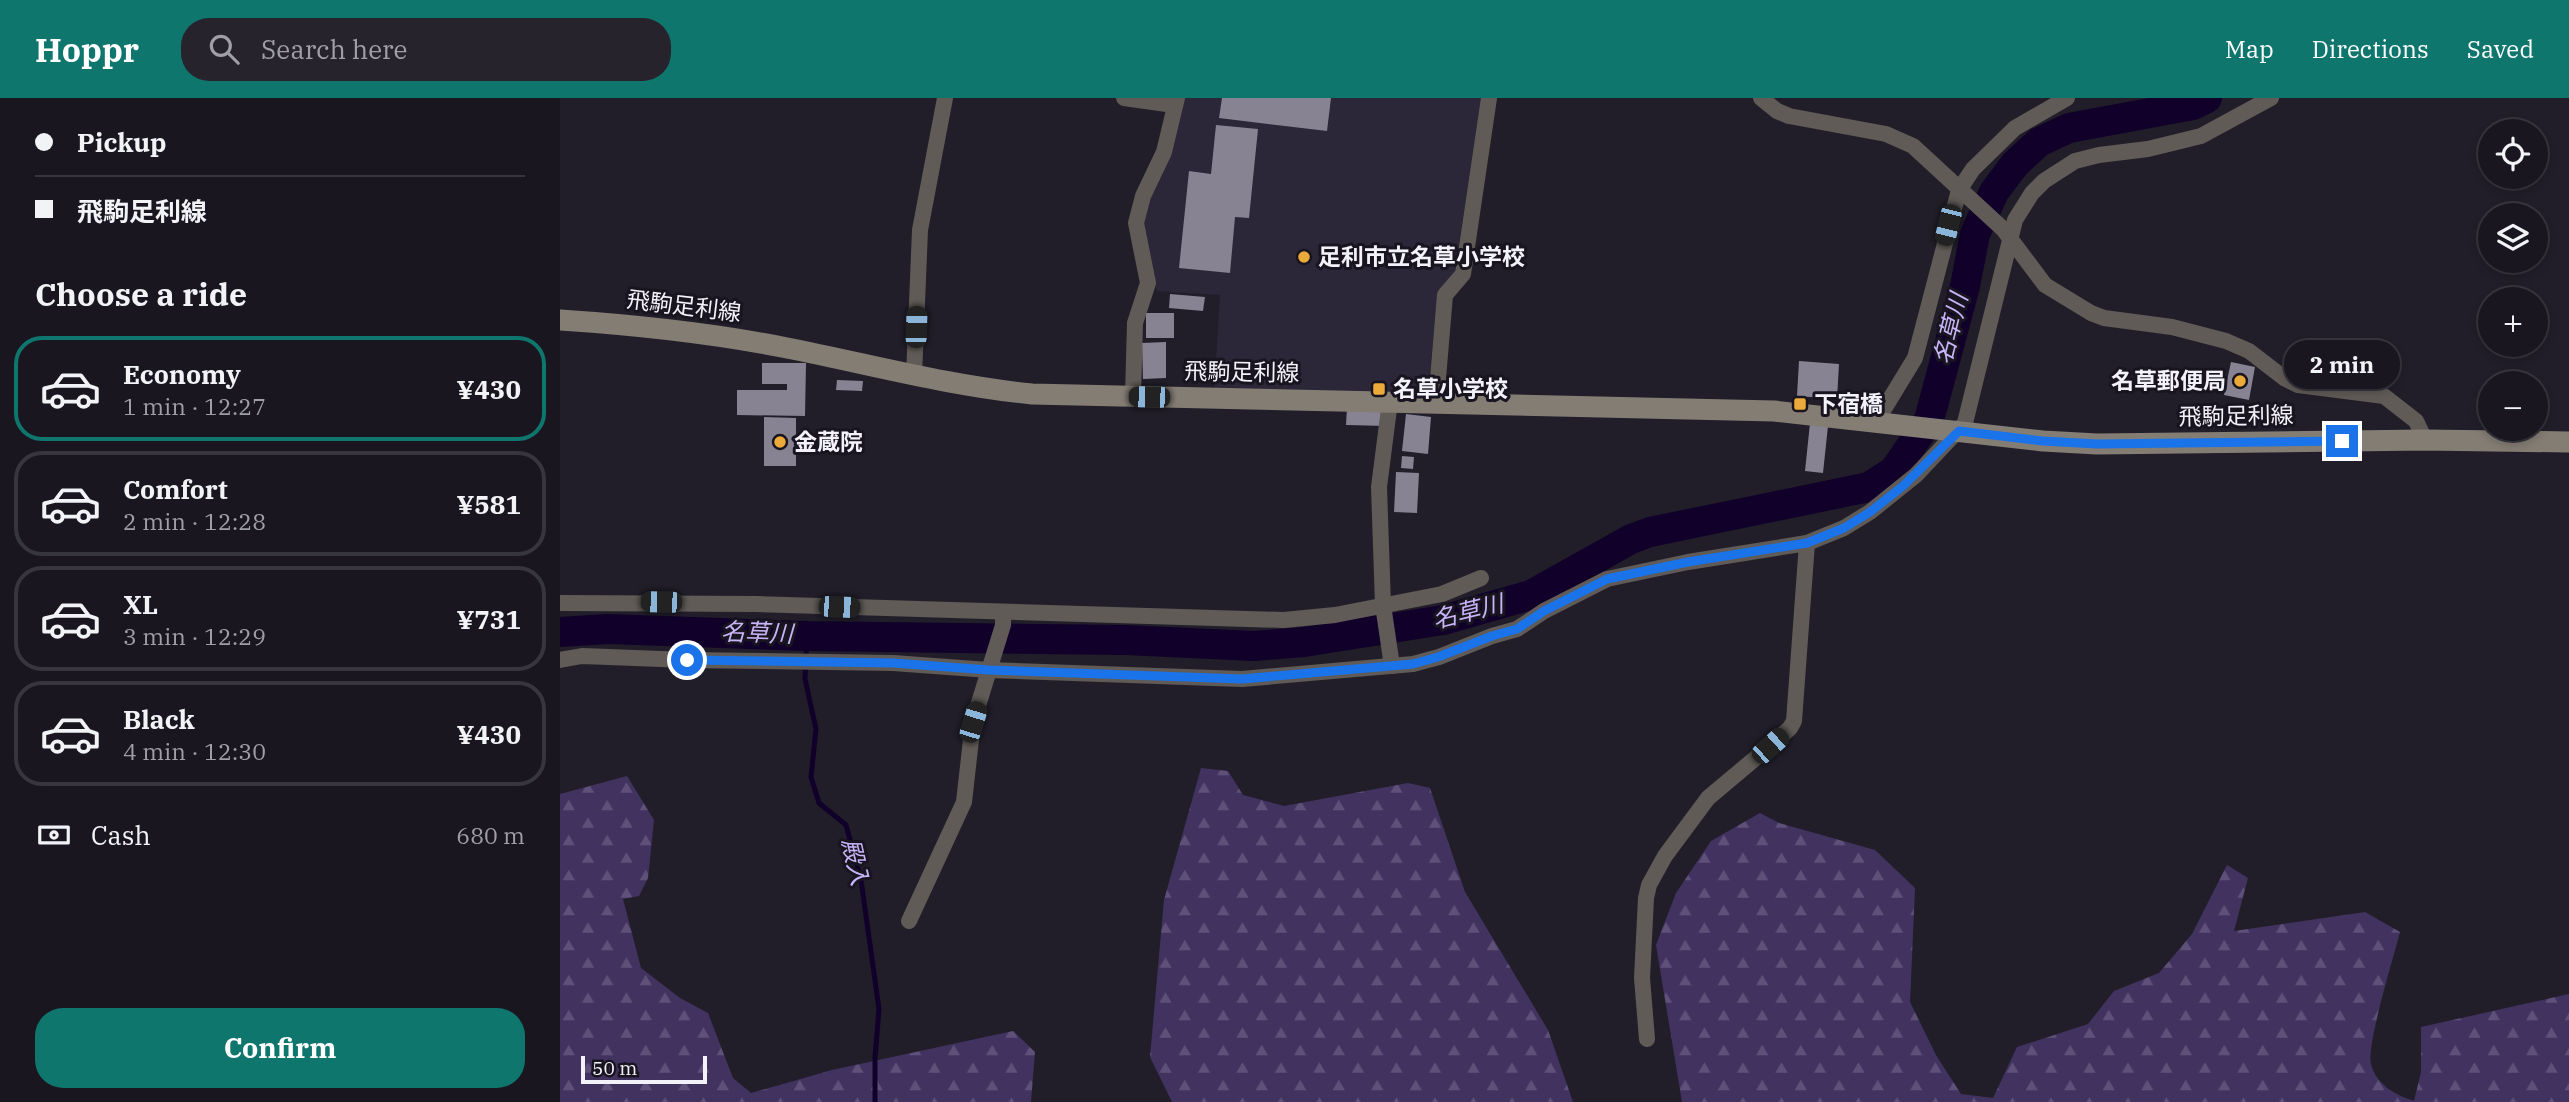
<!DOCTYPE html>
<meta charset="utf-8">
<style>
:root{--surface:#191620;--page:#26232d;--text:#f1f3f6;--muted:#9f9fa5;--line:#37353e;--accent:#0f766e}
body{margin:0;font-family:"IBM Plex Serif","Noto Sans JP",serif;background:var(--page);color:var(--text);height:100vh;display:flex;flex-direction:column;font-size:26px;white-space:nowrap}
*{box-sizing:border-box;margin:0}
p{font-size:23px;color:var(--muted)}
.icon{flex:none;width:38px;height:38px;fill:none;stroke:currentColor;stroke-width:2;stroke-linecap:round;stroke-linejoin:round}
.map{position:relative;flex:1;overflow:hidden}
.sheet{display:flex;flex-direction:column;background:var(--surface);width:560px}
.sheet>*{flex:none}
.guide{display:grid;align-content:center;height:154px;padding:0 35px;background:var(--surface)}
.buttons{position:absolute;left:1918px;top:21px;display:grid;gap:14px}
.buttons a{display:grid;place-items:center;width:70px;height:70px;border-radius:50%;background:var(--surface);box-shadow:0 4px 10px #0003,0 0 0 2px var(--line);font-size:35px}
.scale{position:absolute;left:21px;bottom:18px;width:126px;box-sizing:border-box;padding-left:7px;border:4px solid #f3f1fa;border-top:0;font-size:19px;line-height:24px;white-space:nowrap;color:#f3f1fa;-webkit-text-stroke:5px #181520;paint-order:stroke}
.end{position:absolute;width:32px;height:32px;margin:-16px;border:9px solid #1a73e8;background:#fff;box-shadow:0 0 0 4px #fff}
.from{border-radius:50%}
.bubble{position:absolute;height:49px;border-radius:24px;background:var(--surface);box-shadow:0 4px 10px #0003,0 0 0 2px var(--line);font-size:23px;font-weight:700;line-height:49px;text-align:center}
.car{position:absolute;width:21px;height:42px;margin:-21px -10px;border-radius:9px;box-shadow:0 0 5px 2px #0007;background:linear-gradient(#222 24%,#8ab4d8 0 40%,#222 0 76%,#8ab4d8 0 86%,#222 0)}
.guide b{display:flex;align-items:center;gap:24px;height:66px;font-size:26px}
.guide b+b{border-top:2px solid var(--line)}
.guide i{width:18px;height:18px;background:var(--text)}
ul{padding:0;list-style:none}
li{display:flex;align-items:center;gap:21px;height:105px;margin:0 14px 10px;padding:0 21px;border:4px solid var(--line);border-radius:28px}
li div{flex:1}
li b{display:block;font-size:26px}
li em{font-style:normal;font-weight:700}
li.selected{border-color:var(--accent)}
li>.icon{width:63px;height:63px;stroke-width:1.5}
h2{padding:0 35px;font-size:32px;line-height:84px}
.pay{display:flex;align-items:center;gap:18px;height:77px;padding:0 35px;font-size:26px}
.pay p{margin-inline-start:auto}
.action{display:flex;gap:14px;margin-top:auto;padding:14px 35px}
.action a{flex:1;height:80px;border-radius:28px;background:var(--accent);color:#fff;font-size:28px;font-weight:700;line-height:80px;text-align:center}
header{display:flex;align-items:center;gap:42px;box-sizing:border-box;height:98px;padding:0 35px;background:var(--accent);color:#fff}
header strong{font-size:33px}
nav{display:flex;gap:38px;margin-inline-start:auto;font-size:24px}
.search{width:490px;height:63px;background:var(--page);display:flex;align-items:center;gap:18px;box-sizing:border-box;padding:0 24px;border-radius:28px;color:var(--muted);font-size:26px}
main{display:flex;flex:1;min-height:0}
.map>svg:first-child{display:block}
</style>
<header>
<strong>Hoppr</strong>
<div class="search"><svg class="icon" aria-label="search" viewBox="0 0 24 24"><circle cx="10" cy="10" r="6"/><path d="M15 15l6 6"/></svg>Search here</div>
<nav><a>Map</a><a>Directions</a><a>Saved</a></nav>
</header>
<main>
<section class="sheet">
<div class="guide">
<b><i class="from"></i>Pickup</b>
<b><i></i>飛駒足利線</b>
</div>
<h2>Choose a ride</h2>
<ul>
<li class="selected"><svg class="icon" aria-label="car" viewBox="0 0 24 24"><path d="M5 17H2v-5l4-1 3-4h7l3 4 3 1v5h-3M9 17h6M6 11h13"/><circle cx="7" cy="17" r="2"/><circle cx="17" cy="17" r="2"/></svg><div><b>Economy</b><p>1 min · 12:27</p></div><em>¥430</em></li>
<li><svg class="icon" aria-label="car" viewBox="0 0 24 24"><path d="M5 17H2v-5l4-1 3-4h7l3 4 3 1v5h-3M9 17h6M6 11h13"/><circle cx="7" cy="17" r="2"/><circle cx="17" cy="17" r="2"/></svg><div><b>Comfort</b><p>2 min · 12:28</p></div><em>¥581</em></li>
<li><svg class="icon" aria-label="car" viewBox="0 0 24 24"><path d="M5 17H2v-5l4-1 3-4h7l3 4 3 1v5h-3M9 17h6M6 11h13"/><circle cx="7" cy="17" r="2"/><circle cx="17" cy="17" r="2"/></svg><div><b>XL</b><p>3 min · 12:29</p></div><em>¥731</em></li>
<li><svg class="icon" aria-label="car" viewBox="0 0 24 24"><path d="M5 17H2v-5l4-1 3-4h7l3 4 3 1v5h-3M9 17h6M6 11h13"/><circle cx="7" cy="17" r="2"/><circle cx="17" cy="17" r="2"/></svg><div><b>Black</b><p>4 min · 12:30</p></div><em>¥430</em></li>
</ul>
<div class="pay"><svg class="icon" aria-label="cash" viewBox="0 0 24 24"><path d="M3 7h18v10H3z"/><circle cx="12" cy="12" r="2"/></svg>Cash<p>680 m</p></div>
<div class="action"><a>Confirm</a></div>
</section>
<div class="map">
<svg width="2009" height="1004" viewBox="0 0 2009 1004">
<defs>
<pattern id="forest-firs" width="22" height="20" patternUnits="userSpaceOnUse" patternTransform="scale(1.75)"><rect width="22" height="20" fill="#423260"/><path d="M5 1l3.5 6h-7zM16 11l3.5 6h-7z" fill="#5e5078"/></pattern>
</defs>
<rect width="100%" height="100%" fill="#211e2a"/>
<path fill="#2b2638" d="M 623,0 L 921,0 L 895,173 L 878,194 L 868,289 L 863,296 L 654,292 L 660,197 L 597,193 L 582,126 Z"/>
<g fill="url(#forest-firs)">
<path d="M 641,670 L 668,673 L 683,697 L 724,708 L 848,685 L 870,690 L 905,794 L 988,932 L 1013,1004 L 612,1004 L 590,959 L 604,802 Z"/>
<path d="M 67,678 L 94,722 L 88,780 L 79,798 L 63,801 L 81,870 L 120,900 L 148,915 L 173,980 L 191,995 L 272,972 L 453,933 L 475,954 L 471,1004 L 0,1004 L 0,696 Z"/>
<path d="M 1200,715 L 1219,725 L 1315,752 L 1355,790 L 1350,904 L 1376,957 L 1401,996 L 1433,1000 L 1457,949 L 1528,926 L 1554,893 L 1599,875 L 1632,836 L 1667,767 L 1688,780 L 1674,833 L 1805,814 L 1840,834 C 1834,858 1806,948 1811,966 C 1816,987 1836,997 1854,1003 L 1861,974 L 1861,929 L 2009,896 L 2009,1004 L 1122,1004 L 1096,847 L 1116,795 L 1151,743 Z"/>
</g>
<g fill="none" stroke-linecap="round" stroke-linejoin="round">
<path stroke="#11002a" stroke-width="5" d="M 247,538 L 245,581 L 256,631 L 251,679 L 259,705 L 286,727 L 301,782 L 319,911 L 315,960 L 315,1004"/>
<path stroke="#11002a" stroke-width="30" d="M 0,534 L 48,531 L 247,538 L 565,542 L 694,548 L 744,544 L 883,522 L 971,497 L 1071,441 L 1090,434 L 1309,389 L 1334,373 L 1369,322 L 1405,188 L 1415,136 L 1434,94 L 1455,66 L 1479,44 L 1509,30 L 1633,7 L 1647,0"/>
</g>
<g fill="#878392">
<path d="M 662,0 L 771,0 L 767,33 L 659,20 Z"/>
<path d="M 656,27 L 698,31 L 689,120 L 675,119 L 670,175 L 619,170 L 629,73 L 651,76 Z"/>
<path d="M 610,196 L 645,199 L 643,213 L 609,210 Z"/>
<rect x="586" y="215" width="28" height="25"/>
<path d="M 606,244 L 606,280 L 583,281 L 582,245 Z"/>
<path d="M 1239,263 L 1279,266 L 1277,301 L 1237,298 Z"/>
<path d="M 1671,264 L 1695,269 L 1689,302 L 1664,297 Z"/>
<path d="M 202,265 L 246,265 L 245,318 L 177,317 L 177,292 L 227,292 L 227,286 L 202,286 Z"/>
<path d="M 277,282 L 303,283 L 302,293 L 276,292 Z"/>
<path d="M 787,309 L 826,310 L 826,328 L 786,327 Z"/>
<path d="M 846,316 L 871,319 L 868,356 L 842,353 Z"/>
<path d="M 204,319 L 236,320 L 236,368 L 204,368 Z"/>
<path d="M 1250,325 L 1268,328 L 1263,375 L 1245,373 Z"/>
<path d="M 842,358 L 854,359 L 853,371 L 841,370 Z"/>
<path d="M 836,374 L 859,375 L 857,415 L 834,414 Z"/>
</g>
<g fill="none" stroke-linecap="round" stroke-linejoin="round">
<g stroke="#605b56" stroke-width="16">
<path d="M 564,0 L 614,7"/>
<path d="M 1201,0 L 1217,13 L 1229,18 L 1326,36 L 1353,48 L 1443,131 L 1485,187 L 1531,215 L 1544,220 L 1612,229 L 1666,243 L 1689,253 L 1724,280 L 1738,287 L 1824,298 L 1856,323 L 1865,342"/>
<path d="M 354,278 L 360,132 L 385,0"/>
<path d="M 573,298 L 575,225 L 588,185 L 576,125 L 583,98 L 604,54 L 617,0"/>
<path d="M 830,303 L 819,389 L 823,507 L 832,568"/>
<path d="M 876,304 L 885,197 L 903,176 L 929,0"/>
<path d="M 1316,324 L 1355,260 L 1399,92 L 1413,71 L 1455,30 L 1507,0"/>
<path d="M 0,505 L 196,506 L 724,522 L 775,517 L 882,496 L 921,480"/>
<path d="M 0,562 L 22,558 L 127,562 L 333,565 L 429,572 L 682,581 L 853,566 L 879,559 L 932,538 L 957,531 L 984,513 L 1047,481 L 1128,464 L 1247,445 L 1284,430 L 1310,414 L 1356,377 L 1405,325 L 1455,122 L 1472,95 L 1484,83 L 1515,63 L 1539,57 L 1588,51 L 1641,38 L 1711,0"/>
<path d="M 349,823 L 404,704 L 413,624 L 443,527 L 443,515"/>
<path d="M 1087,941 L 1082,880 L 1086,800 L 1089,787 L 1105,758 L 1148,700 L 1210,648 L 1230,630 L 1234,623 L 1247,445"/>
</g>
<path stroke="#847d74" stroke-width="21" d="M 0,222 C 76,227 152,235 227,250 C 309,266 389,288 472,296 L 1214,313 L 1483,343 L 1537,346 L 1865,342 L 2009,344"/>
</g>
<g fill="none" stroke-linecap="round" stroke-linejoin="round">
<path stroke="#1a73e8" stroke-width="9" d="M 127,562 L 333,565 L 429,572 L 682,581 L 853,566 L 878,559 L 932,538 L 957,531 L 984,513 L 1047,481 L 1128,464 L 1247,445 L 1284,430 L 1310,414 L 1343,388 L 1399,333 L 1483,343 L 1537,346 L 1782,343"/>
</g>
<g fill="#ebaa39" stroke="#181520" stroke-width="2.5">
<circle cx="744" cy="159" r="7"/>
<circle cx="1680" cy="283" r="7"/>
<rect x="812" y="284" width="14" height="14" rx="3.5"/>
<rect x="1233" y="299" width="14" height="14" rx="3.5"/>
<circle cx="220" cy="344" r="7"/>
</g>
<g text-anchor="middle" stroke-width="6" stroke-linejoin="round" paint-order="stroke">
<g font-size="23" font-weight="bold" fill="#f3f1fa" stroke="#181520" text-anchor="start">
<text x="758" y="167">足利市立名草小学校</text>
<text x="1666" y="291" text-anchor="end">名草郵便局</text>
<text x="833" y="299">名草小学校</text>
<text x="1254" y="314">下宿橋</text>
<text x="234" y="352">金蔵院</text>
</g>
<g font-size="23" fill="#f3f1fa" stroke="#181520">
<text transform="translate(124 208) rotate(7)" y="8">飛駒足利線</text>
<text transform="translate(682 274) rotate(1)" y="8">飛駒足利線</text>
<text transform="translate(1676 318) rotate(-1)" y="8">飛駒足利線</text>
</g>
<g font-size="24" font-style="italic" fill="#c8b4f7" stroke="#181520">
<text transform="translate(1391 231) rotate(-76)" y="8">名草川</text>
<text transform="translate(908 514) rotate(-14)" y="8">名草川</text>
<text transform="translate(197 535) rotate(2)" y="8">名草川</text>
<text transform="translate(295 764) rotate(77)" y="8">殿入</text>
</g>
</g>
</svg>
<div class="buttons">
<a><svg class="icon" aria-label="locate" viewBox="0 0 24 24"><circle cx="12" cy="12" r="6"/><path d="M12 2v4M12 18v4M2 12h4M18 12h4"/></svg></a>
<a><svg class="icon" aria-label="layers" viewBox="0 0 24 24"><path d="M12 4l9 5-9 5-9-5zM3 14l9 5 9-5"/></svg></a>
<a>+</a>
<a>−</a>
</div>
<div class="scale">50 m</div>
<i class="end from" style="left:127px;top:562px"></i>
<i class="end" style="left:1782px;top:343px"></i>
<div class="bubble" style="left:1724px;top:242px;width:116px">2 min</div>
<i class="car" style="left:1388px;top:127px;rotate:194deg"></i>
<i class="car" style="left:356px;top:229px;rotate:2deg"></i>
<i class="car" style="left:589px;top:299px;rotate:271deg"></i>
<i class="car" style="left:101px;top:504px;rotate:271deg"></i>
<i class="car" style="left:279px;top:509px;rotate:92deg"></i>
<i class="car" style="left:413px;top:624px;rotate:17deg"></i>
<i class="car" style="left:1210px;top:648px;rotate:48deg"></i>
</div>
</main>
